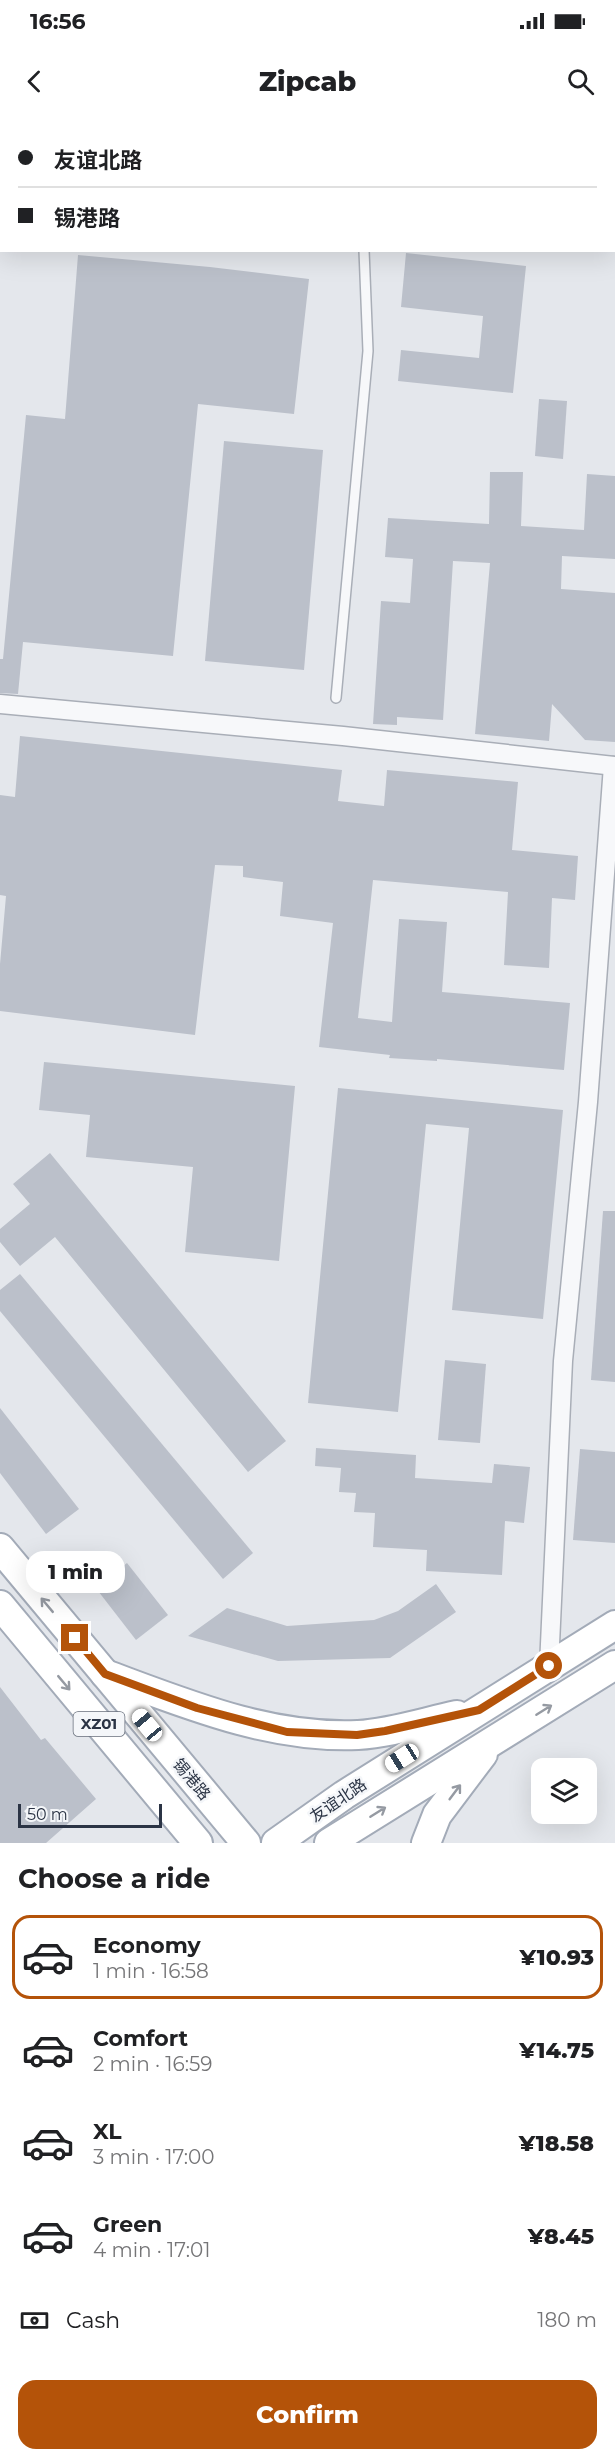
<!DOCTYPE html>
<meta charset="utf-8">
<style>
:root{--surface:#fff;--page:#f2f2f2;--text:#202124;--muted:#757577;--line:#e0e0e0;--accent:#b45309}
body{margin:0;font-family:Montserrat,"Noto Sans SC",sans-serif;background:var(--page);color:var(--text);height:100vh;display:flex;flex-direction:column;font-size:22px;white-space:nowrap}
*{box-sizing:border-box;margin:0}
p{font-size:20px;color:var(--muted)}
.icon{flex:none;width:33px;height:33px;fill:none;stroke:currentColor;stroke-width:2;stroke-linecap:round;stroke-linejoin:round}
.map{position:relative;height:1723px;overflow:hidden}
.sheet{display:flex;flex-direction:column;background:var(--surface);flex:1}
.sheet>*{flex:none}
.hud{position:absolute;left:0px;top:0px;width:615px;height:132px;box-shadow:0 6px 24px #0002;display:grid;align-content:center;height:132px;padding:0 18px;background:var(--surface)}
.tools{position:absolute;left:531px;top:1638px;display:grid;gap:12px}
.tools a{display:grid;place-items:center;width:66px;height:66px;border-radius:12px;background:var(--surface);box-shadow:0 6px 24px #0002;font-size:30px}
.scale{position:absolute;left:18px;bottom:15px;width:144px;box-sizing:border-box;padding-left:6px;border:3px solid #2b3445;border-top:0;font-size:16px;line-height:21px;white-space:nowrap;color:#2b3445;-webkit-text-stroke:4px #f4f6f9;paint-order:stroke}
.end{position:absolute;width:27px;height:27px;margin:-14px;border:8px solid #b45309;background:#fff;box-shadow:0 0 0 3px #fff}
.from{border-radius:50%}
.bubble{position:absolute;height:42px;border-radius:18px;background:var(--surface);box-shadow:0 6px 24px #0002;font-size:20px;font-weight:800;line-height:42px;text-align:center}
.car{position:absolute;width:18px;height:36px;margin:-18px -9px;border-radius:8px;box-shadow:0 0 4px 2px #0007;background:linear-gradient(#fff 24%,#345 0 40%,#fff 0 76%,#345 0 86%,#fff 0)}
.hud b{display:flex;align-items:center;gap:21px;height:57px;font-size:22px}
.hud b+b{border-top:2px solid var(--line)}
.hud i{width:15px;height:15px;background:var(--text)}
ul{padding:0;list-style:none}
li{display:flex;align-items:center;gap:18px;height:84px;margin:0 12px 9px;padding:0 6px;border:3px solid transparent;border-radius:18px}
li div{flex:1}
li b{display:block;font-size:22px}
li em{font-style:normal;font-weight:800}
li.active{border-color:var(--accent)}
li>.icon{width:54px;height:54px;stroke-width:1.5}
h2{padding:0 18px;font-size:27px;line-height:72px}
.pay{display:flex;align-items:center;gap:15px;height:66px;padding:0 18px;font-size:22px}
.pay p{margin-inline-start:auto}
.cta{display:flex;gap:12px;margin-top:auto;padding:12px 18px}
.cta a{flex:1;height:69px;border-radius:18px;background:var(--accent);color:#fff;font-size:24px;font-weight:800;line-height:69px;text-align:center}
.status{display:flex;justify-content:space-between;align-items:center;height:42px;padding:0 30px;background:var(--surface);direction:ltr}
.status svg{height:16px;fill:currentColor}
header{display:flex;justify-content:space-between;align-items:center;height:78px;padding:0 18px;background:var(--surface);font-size:27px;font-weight:800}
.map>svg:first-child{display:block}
</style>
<div class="status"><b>16:56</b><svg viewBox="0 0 49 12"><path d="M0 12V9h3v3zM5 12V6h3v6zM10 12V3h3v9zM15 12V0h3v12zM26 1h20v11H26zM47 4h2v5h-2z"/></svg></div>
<header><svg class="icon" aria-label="back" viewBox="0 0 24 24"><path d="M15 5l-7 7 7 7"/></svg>Zipcab<svg class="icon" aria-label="search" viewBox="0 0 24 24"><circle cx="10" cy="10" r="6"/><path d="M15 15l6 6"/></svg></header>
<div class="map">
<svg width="615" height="1723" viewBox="0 0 615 1723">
<rect width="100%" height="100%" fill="#e4e7ec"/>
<g fill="#bbc0ca">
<path d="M 406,133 L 526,146 L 513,273 L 398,261 L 401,230 L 479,238 L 483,196 L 401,187 Z"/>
<path d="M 78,135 L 210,147 L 309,159 L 294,294 L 198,284 L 173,536 L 23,522 L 18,574 L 0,573 L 0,539 L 3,539 L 26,295 L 65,299 Z"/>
<path d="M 539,279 L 567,281 L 563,339 L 535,336 Z"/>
<path d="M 224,321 L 323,330 L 304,550 L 205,541 Z"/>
<path d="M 490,352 L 523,352 L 521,406 L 584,410 L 587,354 L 615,356 L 615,439 L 562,436 L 561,469 L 615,473 L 615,622 L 585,620 L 552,584 L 549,621 L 475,614 L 490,443 L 453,441 L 443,600 L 397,597 L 397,605 L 373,604 L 381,481 L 410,483 L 413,439 L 385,437 L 388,398 L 489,404 Z"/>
<path d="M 20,616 L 342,650 L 338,681 L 384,686 L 387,650 L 518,662 L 512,730 L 578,736 L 575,780 L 552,778 L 549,848 L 504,845 L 508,772 L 373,760 L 358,898 L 392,902 L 399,799 L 447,802 L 442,872 L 570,883 L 564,950 L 437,939 L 437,941 L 389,938 L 390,935 L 319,927 L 333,803 L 280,796 L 283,762 L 243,757 L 243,746 L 215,745 L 195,915 L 0,891 L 0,844 L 6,776 L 0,775 L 0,675 L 15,677 Z"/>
<path d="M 44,942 L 295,966 L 279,1141 L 185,1132 L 193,1047 L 86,1037 L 90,995 L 39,990 Z"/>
<path d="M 338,968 L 563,990 L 543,1199 L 452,1190 L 469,1008 L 426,1004 L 398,1292 L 308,1283 Z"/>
<path d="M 50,1033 L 286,1321 L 248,1352 L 55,1117 L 20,1146 L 0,1122 L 0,1109 L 30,1084 L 13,1064 Z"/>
<path d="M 603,1091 L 615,1091 L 615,1262 L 591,1260 Z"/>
<path d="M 20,1154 L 253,1433 L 223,1459 L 0,1191 L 0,1170 Z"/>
<path d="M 445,1240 L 486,1244 L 480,1323 L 438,1320 Z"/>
<path d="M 0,1288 L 79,1389 L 46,1414 L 0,1353 Z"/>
<path d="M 316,1328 L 416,1335 L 415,1358 L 492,1363 L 494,1344 L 530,1347 L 524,1403 L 505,1401 L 502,1455 L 426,1451 L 427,1430 L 373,1427 L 375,1393 L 354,1392 L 356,1373 L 339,1372 L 341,1348 L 315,1346 Z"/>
<path d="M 580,1329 L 615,1332 L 615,1423 L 573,1420 Z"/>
<path d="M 127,1443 L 168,1495 L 136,1520 L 95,1467 Z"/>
<path d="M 436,1464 L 456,1492 L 390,1538 L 278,1541 L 188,1516 L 227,1488 L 287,1506 L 374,1500 L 398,1491 Z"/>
<path d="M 0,1567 L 41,1620 L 45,1618 L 96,1679 L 46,1723 L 0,1723 Z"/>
</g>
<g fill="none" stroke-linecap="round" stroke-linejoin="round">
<defs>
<g id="service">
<path d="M 358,0 L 358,2"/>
<path d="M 336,578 L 368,231 L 364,130"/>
</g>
<g id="minor">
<path d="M 0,584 L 343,616 L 615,646"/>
<path d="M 549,1546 L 563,1241 L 588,982 L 613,646"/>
</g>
<g id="primary">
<path d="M 0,1428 L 246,1723"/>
<path d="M 0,1485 L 198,1723"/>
<path d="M 105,1554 C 186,1584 270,1619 358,1615 C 391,1613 424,1602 457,1595"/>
<path d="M 276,1723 L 344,1675 L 615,1505"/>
<path d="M 329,1723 L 615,1545"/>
<path d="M 426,1723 L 437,1695 L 483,1634"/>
</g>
</defs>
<use href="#service" stroke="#a9aeb7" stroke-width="12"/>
<use href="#minor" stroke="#a9aeb7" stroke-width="21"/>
<use href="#primary" stroke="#a3abb8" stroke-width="32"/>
<use href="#service" stroke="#f7f8fa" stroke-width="9"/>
<use href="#minor" stroke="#f7f8fa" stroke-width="18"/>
<use href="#primary" stroke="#fff" stroke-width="28"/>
</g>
<defs><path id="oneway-shaft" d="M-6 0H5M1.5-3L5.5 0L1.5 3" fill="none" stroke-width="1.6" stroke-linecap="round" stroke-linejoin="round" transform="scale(1.5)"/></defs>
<g stroke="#959aa2">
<use href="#oneway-shaft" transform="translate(47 1485) rotate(-130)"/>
<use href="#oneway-shaft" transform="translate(64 1563) rotate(50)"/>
<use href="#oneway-shaft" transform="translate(544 1590) rotate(-32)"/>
<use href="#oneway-shaft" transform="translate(455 1672) rotate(-53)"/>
<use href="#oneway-shaft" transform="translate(378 1692) rotate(-32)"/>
</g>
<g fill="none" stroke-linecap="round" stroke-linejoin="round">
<path stroke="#b45309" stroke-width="8" d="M 75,1518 L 105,1554 L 197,1588 L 287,1612 L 357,1615 L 385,1611 L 479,1590 L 549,1546"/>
</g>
<g text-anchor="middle" stroke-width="5" stroke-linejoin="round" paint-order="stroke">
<rect fill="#f4f6f9" stroke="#676e7b" stroke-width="1.5" x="73.5" y="1592" width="51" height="24" rx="4.5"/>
<g font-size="15" font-weight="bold" fill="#2b3445">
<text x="99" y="1609">XZ01</text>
</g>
<g font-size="16" fill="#2b3445" stroke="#f4f6f9">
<text transform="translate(192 1659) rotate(50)" y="6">锡港路</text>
<text transform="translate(338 1680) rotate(-34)" y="6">友谊北路</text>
</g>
</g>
</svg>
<div class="tools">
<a><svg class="icon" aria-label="layers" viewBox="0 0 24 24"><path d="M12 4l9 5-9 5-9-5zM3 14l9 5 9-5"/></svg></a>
</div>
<div class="scale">50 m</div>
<i class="end from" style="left:549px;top:1546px"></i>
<i class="end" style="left:75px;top:1518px"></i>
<div class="bubble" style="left:26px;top:1431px;width:99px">1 min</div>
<i class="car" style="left:147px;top:1605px;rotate:320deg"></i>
<i class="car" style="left:402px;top:1638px;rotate:238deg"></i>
<div class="hud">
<b><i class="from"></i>友谊北路</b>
<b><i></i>锡港路</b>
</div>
</div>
<section class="sheet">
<h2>Choose a ride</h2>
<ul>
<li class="active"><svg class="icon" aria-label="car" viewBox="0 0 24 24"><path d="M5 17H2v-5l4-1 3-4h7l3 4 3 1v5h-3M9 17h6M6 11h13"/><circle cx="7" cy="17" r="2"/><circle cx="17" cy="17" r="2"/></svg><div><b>Economy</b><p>1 min · 16:58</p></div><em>¥10.93</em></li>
<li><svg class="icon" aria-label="car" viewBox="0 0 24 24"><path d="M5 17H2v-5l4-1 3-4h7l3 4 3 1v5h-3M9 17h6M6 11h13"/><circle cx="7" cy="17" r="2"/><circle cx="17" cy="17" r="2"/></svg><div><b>Comfort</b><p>2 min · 16:59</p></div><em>¥14.75</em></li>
<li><svg class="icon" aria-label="car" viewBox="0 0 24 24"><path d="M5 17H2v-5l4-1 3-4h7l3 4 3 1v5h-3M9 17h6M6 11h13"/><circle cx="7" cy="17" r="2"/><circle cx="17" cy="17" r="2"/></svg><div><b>XL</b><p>3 min · 17:00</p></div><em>¥18.58</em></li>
<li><svg class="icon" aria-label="car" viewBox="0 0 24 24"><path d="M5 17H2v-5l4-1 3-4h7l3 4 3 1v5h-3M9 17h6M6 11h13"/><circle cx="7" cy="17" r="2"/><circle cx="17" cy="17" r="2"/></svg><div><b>Green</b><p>4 min · 17:01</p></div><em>¥8.45</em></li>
</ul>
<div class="pay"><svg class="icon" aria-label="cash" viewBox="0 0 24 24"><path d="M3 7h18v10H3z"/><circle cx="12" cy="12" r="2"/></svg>Cash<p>180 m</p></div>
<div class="cta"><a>Confirm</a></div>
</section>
